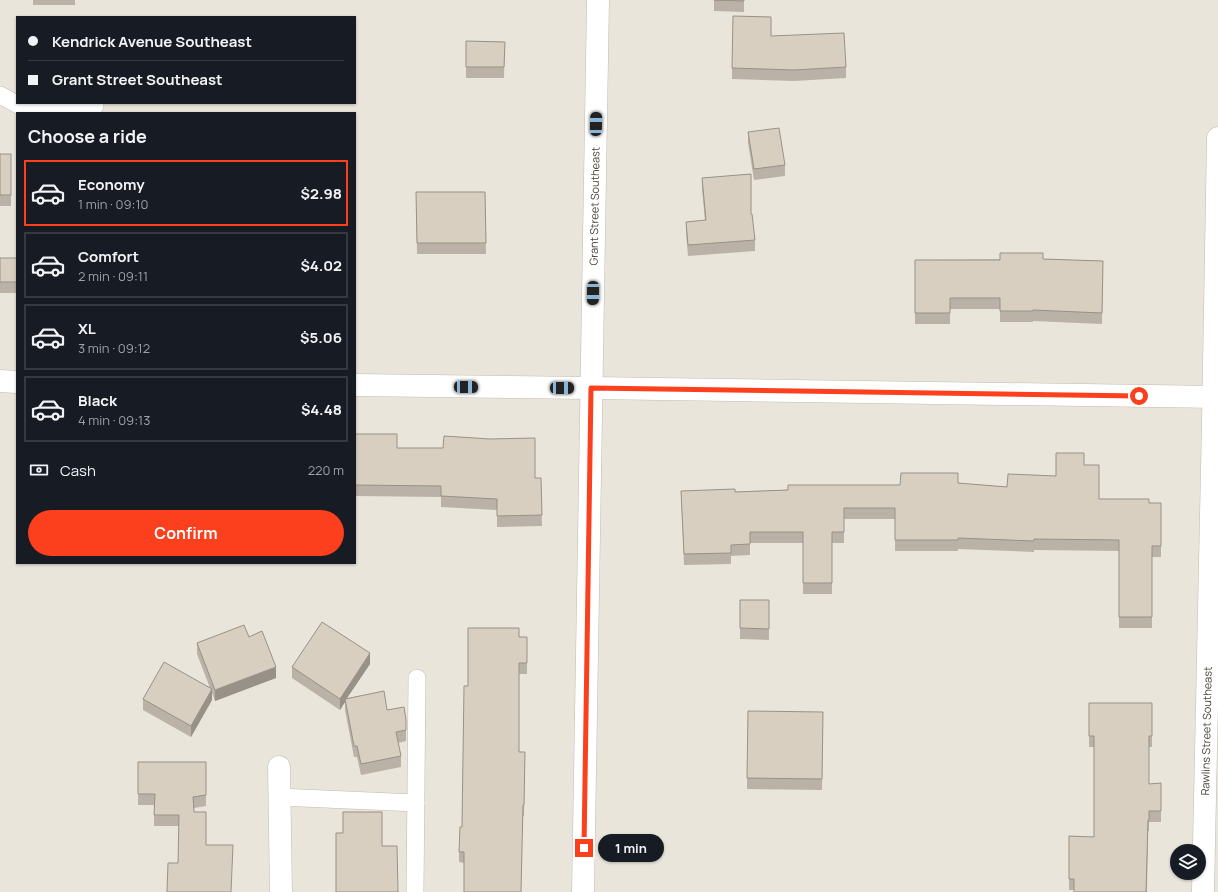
<!DOCTYPE html>
<meta charset="utf-8">
<style>
:root{--surface:#171b24;--page:#242831;--text:#f1f3f6;--muted:#9ea1a6;--line:#363941;--accent:#fc3f1d}
body{margin:0;font-family:Manrope,sans-serif;background:var(--page);color:var(--text);height:100vh;display:flex;flex-direction:column;font-size:15px;white-space:nowrap}
*{box-sizing:border-box;margin:0}
p{font-size:13px;color:var(--muted)}
.icon{flex:none;width:22px;height:22px;fill:none;stroke:currentColor;stroke-width:2;stroke-linecap:round;stroke-linejoin:round}
.map{position:relative;flex:1;overflow:hidden}
.drawer{position:absolute;left:16px;top:112px;width:340px;height:452px;display:flex;flex-direction:column;background:var(--surface);border-radius:0px;box-shadow:0 1px 3px #0004}
.drawer>*{flex:none}
.guide{position:absolute;left:16px;top:16px;width:340px;height:88px;border-radius:0px;box-shadow:0 1px 3px #0004;display:grid;align-content:center;height:88px;padding:0 12px;background:var(--surface)}
.controls{position:absolute;left:1170px;top:844px;display:grid;gap:8px}
.controls a{display:grid;place-items:center;width:36px;height:36px;border-radius:50%;background:var(--surface);box-shadow:0 1px 3px #0004;font-size:20px}
.end{position:absolute;width:18px;height:18px;margin:-9px;border:5px solid #fc3f1d;background:#fff;box-shadow:0 0 0 2px #fff}
.from{border-radius:50%}
.bubble{position:absolute;height:28px;border-radius:14px;background:var(--surface);box-shadow:0 1px 3px #0004;font-size:13px;font-weight:700;line-height:28px;text-align:center}
.car{position:absolute;width:12px;height:24px;margin:-12px -6px;border-radius:5px;box-shadow:0 0 3px 1px #0007;background:linear-gradient(#222 24%,#8ab4d8 0 40%,#222 0 76%,#8ab4d8 0 86%,#222 0)}
.guide b{display:flex;align-items:center;gap:14px;height:38px;font-size:15px}
.guide b+b{border-top:1px solid var(--line)}
.guide i{width:10px;height:10px;background:var(--text)}
ul{padding:0;list-style:none}
li{display:flex;align-items:center;gap:12px;height:66px;margin:0 8px 6px;padding:0 4px;border:2px solid var(--line);border-radius:0px}
li div{flex:1}
li b{display:block;font-size:15px}
li em{font-style:normal;font-weight:700}
li.current{border-color:var(--accent)}
li>.icon{width:36px;height:36px;stroke-width:1.5}
h2{padding:0 12px;font-size:18px;line-height:48px}
.pay{display:flex;align-items:center;gap:10px;height:44px;padding:0 12px;font-size:15px}
.pay p{margin-inline-start:auto}
.primary-button{display:flex;gap:8px;margin-top:auto;padding:8px 12px}
.primary-button a{flex:1;height:46px;border-radius:24px;background:var(--accent);color:#fff;font-size:16px;font-weight:700;line-height:46px;text-align:center}
.map>svg:first-child{display:block}
</style>
<div class="map">
<svg width="1218" height="892" viewBox="0 0 1218 892">
<rect width="100%" height="100%" fill="#f6f3ec"/>
<path fill="#eae5da" fill-rule="evenodd" d="M 0,0 L 1218,0 L 1218,892 L 0,892 ZM 17,17 L 355,17 L 355,103 L 17,103 ZM 17,113 L 355,113 L 355,563 L 17,563 ZM 1177,851 L 1199,851 L 1199,873 L 1177,873 Z"/>
<g fill="none" stroke-linecap="round" stroke-linejoin="round">
<defs>
<g id="lane">
<path d="M 0,95 L 22,107 L 95,106"/>
<path d="M 279,797 L 416,803"/>
<path d="M 415,892 L 417,678"/>
</g>
<g id="street">
<path d="M 0,381 L 17,382"/>
<path d="M 355,385 L 591,388 L 1218,397"/>
<path d="M 279,767 L 281,892"/>
<path id="s1" d="M 583,892 L 598,0"/>
<path id="s2" d="M 1203,892 L 1213,421 L 1218,138"/>
</g>
</defs>
<use href="#lane" stroke="#c2bbae" stroke-width="18"/>
<use href="#street" stroke="#c2bbae" stroke-width="23"/>
<use href="#lane" stroke="#fff" stroke-width="17"/>
<use href="#street" stroke="#fff" stroke-width="22"/>
</g>
<g fill="#bab2a6">
<rect x="33" y="0" width="42" height="5"/>
<path d="M 714,0 L 744,0 L 744,12 L 714,11 Z"/>
<path d="M 466,41 L 505,42 L 504,78 L 466,78 Z"/>
<path d="M 846,67 L 846,78 L 794,81 L 732,79 L 732,68 Z"/>
<path d="M 748,132 L 785,165 L 785,176 L 754,180 L 748,143 Z"/>
<rect x="0" y="154" width="11" height="52"/>
<path d="M 702,178 L 751,214 L 755,240 L 755,251 L 688,256 L 686,233 L 686,222 L 705,221 L 702,189 Z"/>
<path d="M 416,192 L 485,192 L 486,254 L 417,254 Z"/>
<rect x="0" y="258" width="17" height="35"/>
<path d="M 1043,259 L 1103,261 L 1102,324 L 1033,321 L 1033,322 L 1000,322 L 1000,309 L 950,309 L 950,324 L 915,324 L 915,260 Z"/>
<path d="M 355,434 L 397,448 L 535,478 L 541,478 L 542,526 L 497,527 L 497,510 L 441,507 L 441,497 L 355,496 Z"/>
<path d="M 1084,465 L 1099,499 L 1149,503 L 1161,503 L 1161,557 L 1152,557 L 1152,628 L 1119,628 L 1119,551 L 1034,550 L 1034,552 L 958,549 L 958,551 L 895,551 L 895,519 L 844,519 L 844,543 L 832,543 L 832,594 L 803,594 L 803,543 L 750,543 L 750,555 L 731,556 L 731,564 L 684,565 L 681,491 L 735,492 L 900,485 L 958,483 L 1007,487 L 1056,476 Z"/>
<path d="M 740,600 L 769,600 L 769,640 L 740,639 Z"/>
<path d="M 249,637 L 276,678 L 215,701 L 212,693 L 212,700 L 191,737 L 143,710 L 143,699 L 210,688 L 197,654 L 197,643 Z"/>
<path d="M 527,637 L 527,674 L 519,674 L 519,752 L 525,752 L 524,816 L 523,816 L 464,863 L 459,862 L 459,852 L 462,827 L 468,686 Z"/>
<path d="M 370,664 L 347,698 L 387,710 L 406,720 L 406,741 L 398,743 L 401,756 L 401,767 L 361,775 L 357,757 L 354,757 L 345,710 L 345,702 L 340,710 L 292,678 L 292,667 Z"/>
<path d="M 1089,703 L 1152,703 L 1152,747 L 1149,747 L 1149,784 L 1161,783 L 1161,822 L 1149,822 L 1149,831 L 1148,831 L 1147,892 L 1074,892 L 1074,890 L 1069,890 L 1069,836 L 1094,837 L 1094,747 L 1089,747 Z"/>
<path d="M 823,712 L 822,790 L 747,789 L 747,778 Z"/>
<path d="M 138,762 L 206,762 L 206,806 L 194,808 L 178,863 L 179,826 L 154,826 L 154,805 L 138,805 Z"/>
</g>
<g fill="#979187">
<path d="M 370,653 L 370,664 L 345,701 L 345,699 L 345,702 L 340,710 L 340,699 Z"/>
<path d="M 276,667 L 276,678 L 215,701 L 215,690 Z"/>
<path d="M 212,689 L 212,700 L 191,737 L 191,726 Z"/>
</g>
<g fill="#d8cfc1" stroke="#979187">
<path d="M 714,0 L 744,0 L 744,1 Z"/>
<path d="M 733,16 L 771,17 L 771,36 L 844,33 L 846,67 L 794,70 L 732,68 Z"/>
<path d="M 466,41 L 505,42 L 504,67 L 466,67 Z"/>
<path d="M 779,128 L 785,165 L 754,169 L 748,132 Z"/>
<rect x="0" y="154" width="11" height="41"/>
<path d="M 751,174 L 751,214 L 752,214 L 755,240 L 688,245 L 686,222 L 706,220 L 702,178 Z"/>
<path d="M 416,192 L 485,192 L 486,243 L 417,243 Z"/>
<path d="M 1000,253 L 1043,253 L 1043,259 L 1103,261 L 1102,313 L 1033,310 L 1033,311 L 1000,311 L 1000,298 L 950,298 L 950,313 L 915,313 L 915,260 L 1000,260 Z"/>
<rect x="0" y="258" width="17" height="24"/>
<path d="M 355,434 L 397,434 L 397,448 L 443,448 L 444,436 L 490,439 L 535,438 L 535,478 L 541,478 L 542,515 L 497,516 L 497,499 L 441,496 L 441,486 L 355,485 Z"/>
<path d="M 1056,453 L 1084,453 L 1084,465 L 1099,465 L 1099,499 L 1149,499 L 1149,503 L 1161,503 L 1161,546 L 1152,546 L 1152,617 L 1119,617 L 1119,540 L 1034,539 L 1034,541 L 958,538 L 958,540 L 895,540 L 895,508 L 844,508 L 844,532 L 832,532 L 832,583 L 803,583 L 803,532 L 750,532 L 750,544 L 731,545 L 731,553 L 684,554 L 681,491 L 735,489 L 735,492 L 788,490 L 788,485 L 900,485 L 901,473 L 958,473 L 958,483 L 1007,487 L 1008,474 L 1056,476 Z"/>
<path d="M 740,600 L 769,600 L 769,629 L 740,628 Z"/>
<path d="M 322,622 L 370,653 L 340,699 L 292,667 Z"/>
<path d="M 244,625 L 249,637 L 262,631 L 276,667 L 215,690 L 197,643 Z"/>
<path d="M 468,628 L 519,628 L 519,637 L 527,637 L 527,663 L 519,663 L 519,752 L 525,752 L 524,805 L 523,805 L 521,892 L 464,892 L 464,852 L 459,852 L 460,827 L 462,827 L 464,686 L 468,686 Z"/>
<path d="M 164,662 L 212,689 L 191,726 L 143,699 Z"/>
<path d="M 384,691 L 387,710 L 404,707 L 406,720 L 406,730 L 396,732 L 401,756 L 361,764 L 357,746 L 354,746 L 345,699 Z"/>
<path d="M 1089,703 L 1152,703 L 1152,736 L 1149,736 L 1149,784 L 1161,783 L 1161,811 L 1149,811 L 1149,820 L 1148,820 L 1146,892 L 1074,892 L 1074,879 L 1069,879 L 1069,836 L 1094,837 L 1094,736 L 1089,736 Z"/>
<path d="M 748,711 L 823,712 L 822,779 L 747,778 Z"/>
<path d="M 138,762 L 206,762 L 206,795 L 193,797 L 194,812 L 206,812 L 206,845 L 233,845 L 231,892 L 167,892 L 168,863 L 178,863 L 179,815 L 154,815 L 155,794 L 138,794 Z"/>
<path d="M 343,812 L 382,812 L 382,846 L 397,846 L 398,892 L 336,892 L 336,833 L 343,833 Z"/>
</g>
<g fill="none" stroke-linecap="round" stroke-linejoin="round">
<path stroke="#fc3f1d" stroke-width="5" d="M 584,848 L 591,388 L 1139,396"/>
</g>
<g text-anchor="middle" stroke-width="3" stroke-linejoin="round" paint-order="stroke">
<g font-size="11" fill="#4b4439" stroke="#fff">
<text dy="4" stroke="none"><textPath href="#s1" startOffset="686">Grant Street Southeast</textPath></text>
<text dy="4" stroke="none"><textPath href="#s2" startOffset="161">Rawlins Street Southeast</textPath></text>
</g>
</g>
</svg>
<div class="controls">
<a><svg class="icon" aria-label="layers" viewBox="0 0 24 24"><path d="M12 4l9 5-9 5-9-5zM3 14l9 5 9-5"/></svg></a>
</div>
<i class="end from" style="left:1139px;top:396px"></i>
<i class="end" style="left:584px;top:848px"></i>
<div class="bubble" style="left:598px;top:834px;width:66px">1 min</div>
<i class="car" style="left:596px;top:124px;rotate:1deg"></i>
<i class="car" style="left:593px;top:293px;rotate:181deg"></i>
<i class="car" style="left:466px;top:387px;rotate:91deg"></i>
<i class="car" style="left:562px;top:388px;rotate:90deg"></i>
<div class="guide">
<b><i class="from"></i>Kendrick Avenue Southeast</b>
<b><i></i>Grant Street Southeast</b>
</div>
<section class="drawer">
<h2>Choose a ride</h2>
<ul>
<li class="current"><svg class="icon" aria-label="car" viewBox="0 0 24 24"><path d="M5 17H2v-5l4-1 3-4h7l3 4 3 1v5h-3M9 17h6M6 11h13"/><circle cx="7" cy="17" r="2"/><circle cx="17" cy="17" r="2"/></svg><div><b>Economy</b><p>1 min · 09:10</p></div><em>$2.98</em></li>
<li><svg class="icon" aria-label="car" viewBox="0 0 24 24"><path d="M5 17H2v-5l4-1 3-4h7l3 4 3 1v5h-3M9 17h6M6 11h13"/><circle cx="7" cy="17" r="2"/><circle cx="17" cy="17" r="2"/></svg><div><b>Comfort</b><p>2 min · 09:11</p></div><em>$4.02</em></li>
<li><svg class="icon" aria-label="car" viewBox="0 0 24 24"><path d="M5 17H2v-5l4-1 3-4h7l3 4 3 1v5h-3M9 17h6M6 11h13"/><circle cx="7" cy="17" r="2"/><circle cx="17" cy="17" r="2"/></svg><div><b>XL</b><p>3 min · 09:12</p></div><em>$5.06</em></li>
<li><svg class="icon" aria-label="car" viewBox="0 0 24 24"><path d="M5 17H2v-5l4-1 3-4h7l3 4 3 1v5h-3M9 17h6M6 11h13"/><circle cx="7" cy="17" r="2"/><circle cx="17" cy="17" r="2"/></svg><div><b>Black</b><p>4 min · 09:13</p></div><em>$4.48</em></li>
</ul>
<div class="pay"><svg class="icon" aria-label="cash" viewBox="0 0 24 24"><path d="M3 7h18v10H3z"/><circle cx="12" cy="12" r="2"/></svg>Cash<p>220 m</p></div>
<div class="primary-button"><a>Confirm</a></div>
</section>
</div>
